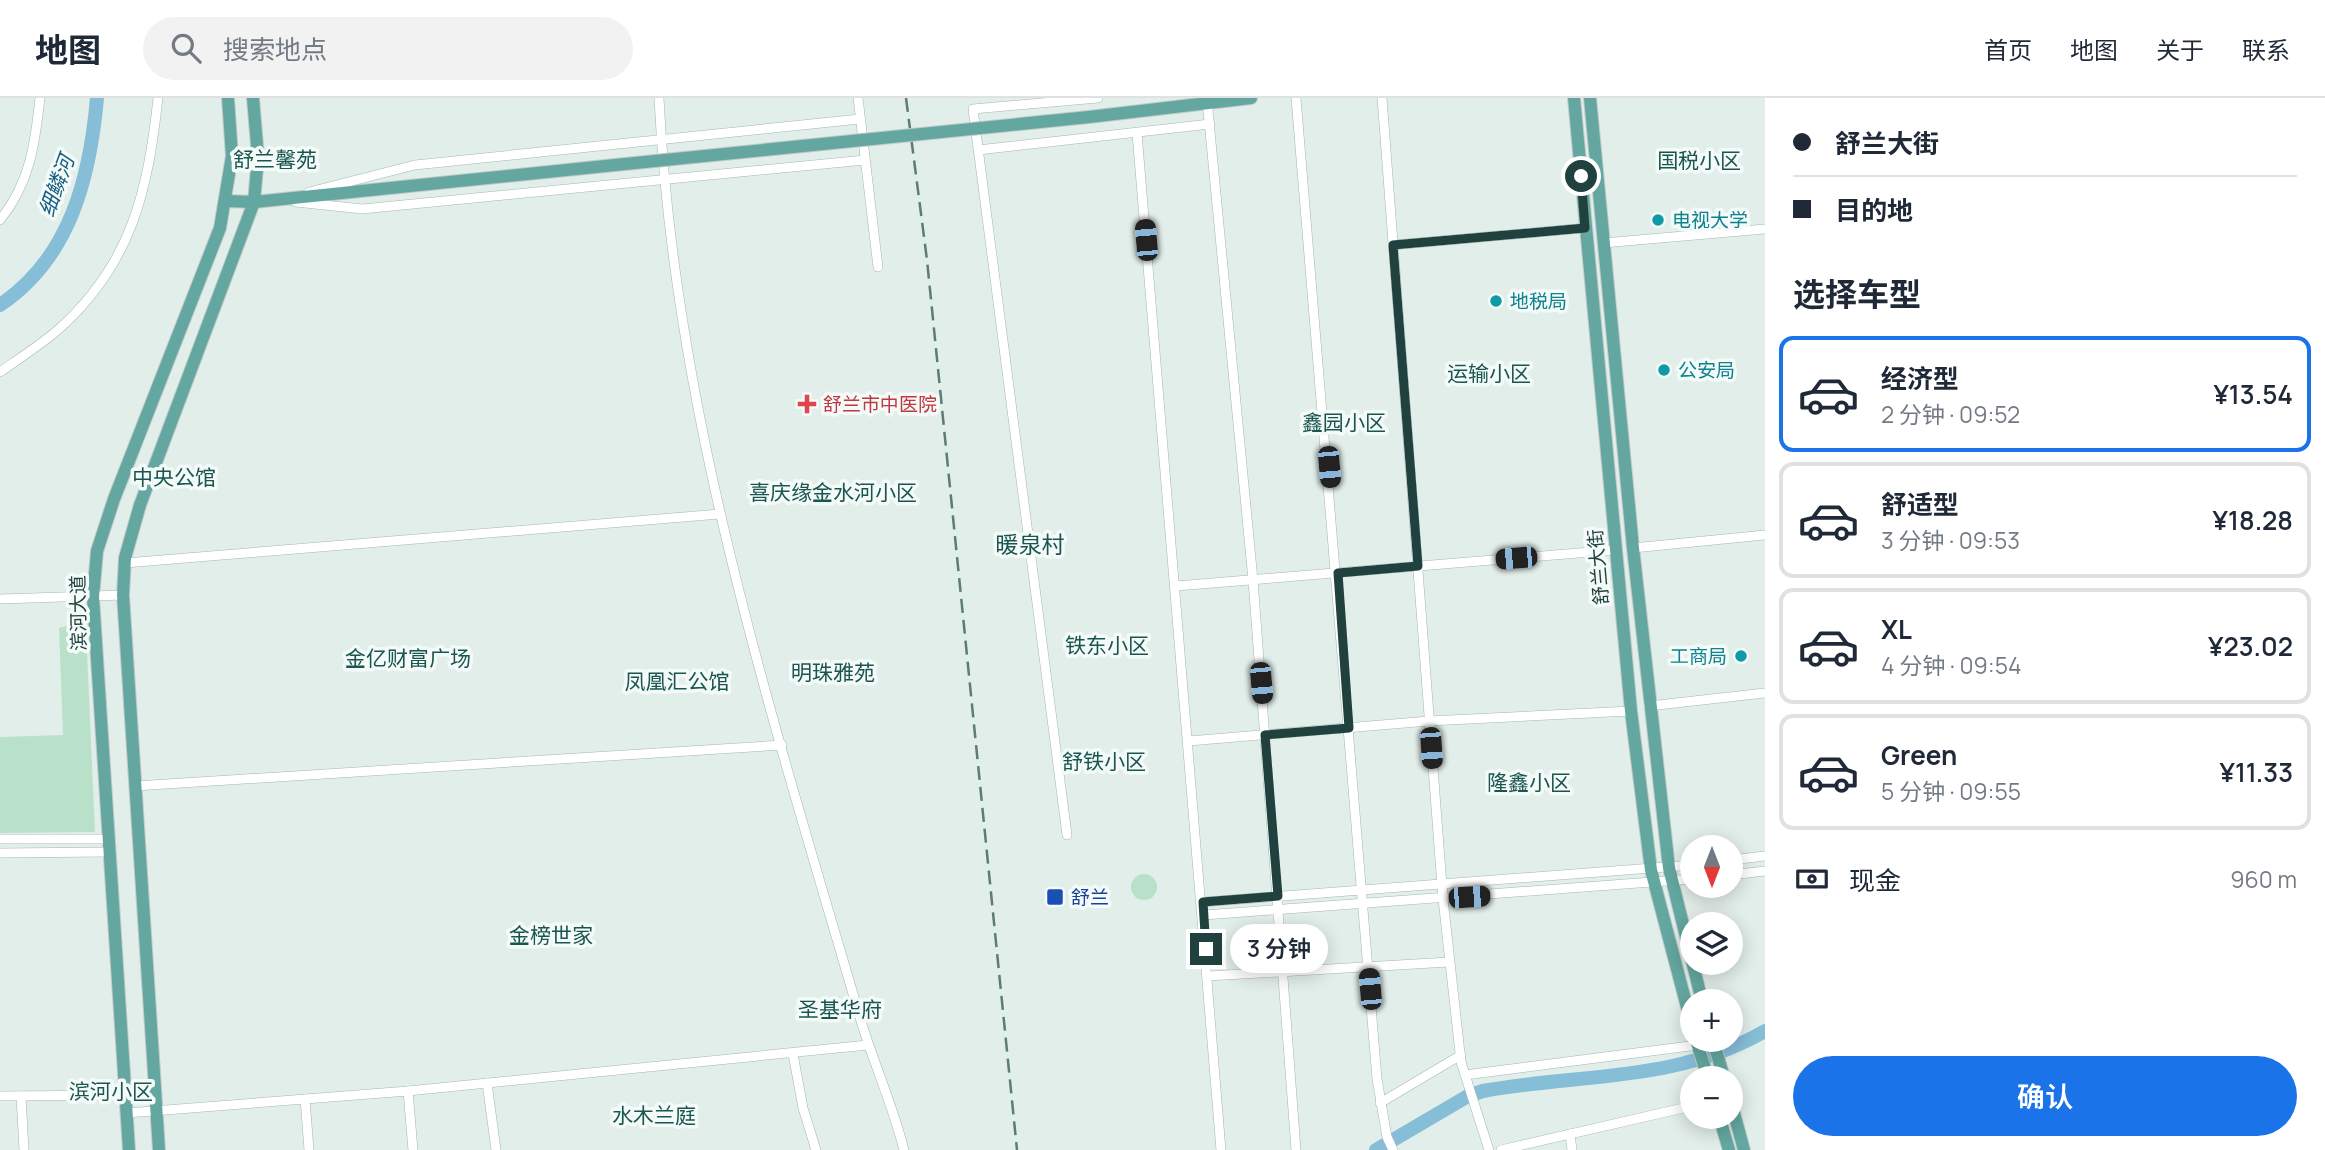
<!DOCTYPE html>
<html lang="zh">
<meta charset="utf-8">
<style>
:root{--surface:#fff;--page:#f2f2f3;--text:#1f2937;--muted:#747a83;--line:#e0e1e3;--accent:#1a73e8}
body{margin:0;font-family:Manrope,"Noto Sans SC",sans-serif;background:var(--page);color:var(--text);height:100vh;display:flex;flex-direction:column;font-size:26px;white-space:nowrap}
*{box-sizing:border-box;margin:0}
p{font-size:23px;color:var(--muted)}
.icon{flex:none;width:38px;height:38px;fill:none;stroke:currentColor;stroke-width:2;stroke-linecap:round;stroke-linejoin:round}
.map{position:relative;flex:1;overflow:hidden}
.sheet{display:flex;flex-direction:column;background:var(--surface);width:560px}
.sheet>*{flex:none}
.banner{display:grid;align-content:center;height:154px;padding:0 28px;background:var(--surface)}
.needle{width:46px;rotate:180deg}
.buttons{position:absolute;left:1680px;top:737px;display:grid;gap:14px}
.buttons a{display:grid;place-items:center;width:63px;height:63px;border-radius:50%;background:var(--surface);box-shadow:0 4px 18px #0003;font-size:35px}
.end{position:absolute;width:32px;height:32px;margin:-16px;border:9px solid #20413d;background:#fff;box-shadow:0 0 0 4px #fff}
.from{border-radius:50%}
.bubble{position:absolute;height:49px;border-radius:24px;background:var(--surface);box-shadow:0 4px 18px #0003;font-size:23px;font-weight:600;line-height:49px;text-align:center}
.car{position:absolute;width:21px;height:42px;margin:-21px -10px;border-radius:9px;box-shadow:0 0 5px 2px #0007;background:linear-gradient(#222 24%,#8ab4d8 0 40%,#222 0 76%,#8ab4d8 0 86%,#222 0)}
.banner b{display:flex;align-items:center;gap:24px;height:66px;font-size:26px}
.banner b+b{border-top:2px solid var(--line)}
.banner i{width:18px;height:18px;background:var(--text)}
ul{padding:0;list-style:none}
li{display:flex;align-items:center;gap:21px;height:116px;margin:0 14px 10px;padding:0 14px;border:4px solid var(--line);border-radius:14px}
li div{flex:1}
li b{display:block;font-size:26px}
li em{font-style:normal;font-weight:600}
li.active{border-color:var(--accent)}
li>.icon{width:63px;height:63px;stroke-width:1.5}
h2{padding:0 28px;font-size:32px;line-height:84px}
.pay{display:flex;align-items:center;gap:18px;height:77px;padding:0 28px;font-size:26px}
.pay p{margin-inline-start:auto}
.cta{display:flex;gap:14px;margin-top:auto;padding:14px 28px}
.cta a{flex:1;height:80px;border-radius:42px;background:var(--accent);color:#fff;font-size:28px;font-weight:600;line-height:80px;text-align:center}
header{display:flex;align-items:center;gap:42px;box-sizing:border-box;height:98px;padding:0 35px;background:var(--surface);border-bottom:2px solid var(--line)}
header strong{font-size:33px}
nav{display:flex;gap:38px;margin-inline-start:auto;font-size:24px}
.search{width:490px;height:63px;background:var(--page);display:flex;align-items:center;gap:18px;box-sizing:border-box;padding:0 24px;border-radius:38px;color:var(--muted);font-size:26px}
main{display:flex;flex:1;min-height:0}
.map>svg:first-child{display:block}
</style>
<header>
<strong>地图</strong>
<div class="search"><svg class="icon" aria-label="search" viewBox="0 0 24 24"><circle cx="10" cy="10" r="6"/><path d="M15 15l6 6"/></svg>搜索地点</div>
<nav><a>首页</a><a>地图</a><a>关于</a><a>联系</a></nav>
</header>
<main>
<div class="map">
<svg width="1765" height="1052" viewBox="0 0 1765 1052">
<rect width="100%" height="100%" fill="#e2eeea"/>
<g fill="#b9e1ca">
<path d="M 75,526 L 86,532 L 95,734 L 0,735 L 0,639 L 63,637 L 59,530 Z"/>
<circle cx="1144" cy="789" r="13"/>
</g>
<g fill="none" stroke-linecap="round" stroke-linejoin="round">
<g stroke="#86bdd7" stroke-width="14">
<path d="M 0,207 C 70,160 90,80 97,0"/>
<path d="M 1376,1052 L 1468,998 L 1483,993 C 1581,975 1675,985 1765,933"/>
</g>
<defs>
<g id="minor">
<path d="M 659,0 C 674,316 773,622 861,923 C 874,966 893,1008 904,1052"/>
<path d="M 858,0 L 878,169"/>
<path d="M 1296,0 L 1377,981 L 1387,1039 L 1393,1052"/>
<path d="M 1382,0 L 1443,801 L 1461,964 L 1489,1052"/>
<path d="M 1207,2 L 1253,482 L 1296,1052"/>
<path d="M 1137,35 L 1221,1052"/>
<path d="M 978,52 L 1210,26"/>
<path d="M 309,94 L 415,67 L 860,21"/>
<path d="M 296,104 L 362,111 L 865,62"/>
<path d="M 0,122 C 30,85 35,46 40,0"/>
<path d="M 1603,145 L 1765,131"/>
<path d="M 1393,147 L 1585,130"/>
<path d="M 0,274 C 20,260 42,246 60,230 C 132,165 148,92 158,0"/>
<path d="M 1633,450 L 1765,437"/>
<path d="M 125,465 L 720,416"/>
<path d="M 1176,488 L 1615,452"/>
<path d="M 0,501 L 123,497"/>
<path d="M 1649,608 L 1765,595"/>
<path d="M 1189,643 L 1429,623 L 1631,613"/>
<path d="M 135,688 L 782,647"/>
<path d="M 1067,737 L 973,11 L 1098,0"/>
<path d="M 0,741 L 109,741"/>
<path d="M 0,755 L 110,754"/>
<path d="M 1731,762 L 1765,758"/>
<path d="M 1731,777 L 1765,773"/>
<path d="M 1203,804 L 1692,767"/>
<path d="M 1204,817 L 1692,781"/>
<path d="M 1208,878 L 1449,864"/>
<path d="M 793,956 L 803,1010 L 816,1052"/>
<path d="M 1465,977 L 1698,947"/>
<path d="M 487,985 L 496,1052"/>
<path d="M 408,993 L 413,1052"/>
<path d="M 0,998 L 127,997"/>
<path d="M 21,998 L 24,1052"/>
<path d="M 305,1001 L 309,1052"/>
<path d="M 1380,1005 L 1461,957"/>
<path d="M 127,1015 L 408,993 L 868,947"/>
<path d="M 1570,1036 L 1572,1052"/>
<path d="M 1501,1052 L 1692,1008"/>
</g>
<g id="major">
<path d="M 1574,0 L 1631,613 L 1651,772 L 1692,928"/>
<path d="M 1590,0 L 1633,450 L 1669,770 L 1702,903"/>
<path d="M 1089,19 L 1251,0"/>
<path d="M 226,103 L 254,104 L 625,66"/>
<path d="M 1696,942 L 1708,980"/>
<path d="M 1713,942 L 1724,980"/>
<path d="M 1731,1004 L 1744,1052"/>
<path d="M 1719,1018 L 1729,1052"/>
<path d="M 129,1052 L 93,499 L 97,453 L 114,401 L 220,130 L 232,58 L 228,0"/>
<path d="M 159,1052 L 123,497 L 125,460 L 140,407 L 254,104 L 258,59 L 253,0"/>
</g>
</defs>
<use href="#minor" stroke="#a4b7b3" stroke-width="10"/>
<use href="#major" stroke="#c1cac9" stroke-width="14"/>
<use href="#minor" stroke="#fff" stroke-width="9"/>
<use href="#major" stroke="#63a7a0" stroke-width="12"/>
<path stroke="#5b7c78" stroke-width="2.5" stroke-dasharray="14 7" stroke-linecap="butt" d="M 906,0 L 927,162 L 1017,1052"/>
<defs>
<path id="major-bridge" d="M 625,66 L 1089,19"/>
</defs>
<use href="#major-bridge" stroke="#c1cac9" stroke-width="14" stroke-linecap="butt"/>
<use href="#major-bridge" stroke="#63a7a0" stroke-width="12"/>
</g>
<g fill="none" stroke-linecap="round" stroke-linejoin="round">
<path stroke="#20413d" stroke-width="9" d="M 1206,851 L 1203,804 L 1278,798 L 1265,637 L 1349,630 L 1338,475 L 1418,468 L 1393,147 L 1585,130 L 1581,78"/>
</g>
<g fill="#0f9aa8" stroke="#f3faf8" stroke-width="2.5">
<circle cx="1658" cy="122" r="7"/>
<circle cx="1496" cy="203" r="7"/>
<circle cx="1664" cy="272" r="7"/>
<circle cx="1741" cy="558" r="7"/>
</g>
<path fill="#e0444e" stroke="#f3faf8" stroke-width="2.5" d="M803.5 295.5h7v7h7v7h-7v7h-7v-7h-7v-7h7z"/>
<rect fill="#1a4fb4" stroke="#f3faf8" stroke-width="2.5" x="1046" y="790" width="18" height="18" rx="3.5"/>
<g text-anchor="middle" stroke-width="7" stroke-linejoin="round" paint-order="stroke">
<g font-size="19" fill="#0d838f" stroke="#f3faf8" text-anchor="start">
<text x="1672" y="129">电视大学</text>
<text x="1510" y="210">地税局</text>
<text x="1678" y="279">公安局</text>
<text x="1727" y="565" text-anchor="end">工商局</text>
</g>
<g font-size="19" fill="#be3a42" stroke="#f3faf8" text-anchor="start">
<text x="823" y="313">舒兰市中医院</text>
</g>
<g font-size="19" fill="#20413d" stroke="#f3faf8">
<text transform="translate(1598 469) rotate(-95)" y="7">舒兰大街</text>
<text transform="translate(78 515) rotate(-91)" y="7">滨河大道</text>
</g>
<g font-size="19" fill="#164399" stroke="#f3faf8" text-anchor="start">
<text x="1071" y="806">舒兰</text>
</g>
<g font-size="21" fill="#1a5550" stroke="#f3faf8">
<text x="275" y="69">舒兰馨苑</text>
<text x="1699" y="70">国税小区</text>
<text x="1489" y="283">运输小区</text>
<text x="1344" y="332">鑫园小区</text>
<text x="174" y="387">中央公馆</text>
<text x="833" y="402">喜庆缘金水河小区</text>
<text x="1107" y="555">铁东小区</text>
<text x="408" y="568">金亿财富广场</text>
<text x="833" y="582">明珠雅苑</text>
<text x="677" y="591">凤凰汇公馆</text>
<text x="1104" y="671">舒铁小区</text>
<text x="1529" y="692">隆鑫小区</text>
<text x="551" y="845">金榜世家</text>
<text x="840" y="919">圣基华府</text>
<text x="111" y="1001">滨河小区</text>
<text x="654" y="1025">水木兰庭</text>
</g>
<g font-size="21" font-style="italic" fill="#155e82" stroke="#f3faf8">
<text transform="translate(57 88) rotate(-70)" y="7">细鳞河</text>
</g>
<g font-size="23" fill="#1a5550" stroke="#f3faf8">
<text x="1030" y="455">暖泉村</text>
</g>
</g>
</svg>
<div class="buttons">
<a><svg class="needle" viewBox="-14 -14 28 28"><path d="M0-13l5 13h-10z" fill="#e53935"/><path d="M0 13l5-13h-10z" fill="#747a83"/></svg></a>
<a><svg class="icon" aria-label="layers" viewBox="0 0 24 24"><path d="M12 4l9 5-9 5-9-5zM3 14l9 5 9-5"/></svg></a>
<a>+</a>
<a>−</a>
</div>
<i class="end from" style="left:1581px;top:78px"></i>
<i class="end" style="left:1206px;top:851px"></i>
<div class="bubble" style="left:1230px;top:826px;width:98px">3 分钟</div>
<i class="car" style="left:1146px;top:142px;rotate:355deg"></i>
<i class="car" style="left:1329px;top:369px;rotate:175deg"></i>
<i class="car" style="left:1516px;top:460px;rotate:265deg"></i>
<i class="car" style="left:1261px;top:585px;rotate:175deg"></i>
<i class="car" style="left:1431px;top:650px;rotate:176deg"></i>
<i class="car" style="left:1469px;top:799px;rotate:86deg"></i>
<i class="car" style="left:1370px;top:891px;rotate:355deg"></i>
</div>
<section class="sheet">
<div class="banner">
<b><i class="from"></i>舒兰大街</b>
<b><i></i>目的地</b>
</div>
<h2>选择车型</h2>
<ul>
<li class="active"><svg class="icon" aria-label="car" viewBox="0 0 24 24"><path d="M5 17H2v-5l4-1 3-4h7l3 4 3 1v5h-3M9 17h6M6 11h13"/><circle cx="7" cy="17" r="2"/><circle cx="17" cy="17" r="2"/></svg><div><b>经济型</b><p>2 分钟 · 09:52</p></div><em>¥13.54</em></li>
<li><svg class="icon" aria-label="car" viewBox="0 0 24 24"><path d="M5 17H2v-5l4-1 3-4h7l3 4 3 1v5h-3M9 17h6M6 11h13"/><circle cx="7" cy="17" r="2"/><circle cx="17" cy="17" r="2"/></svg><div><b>舒适型</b><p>3 分钟 · 09:53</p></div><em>¥18.28</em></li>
<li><svg class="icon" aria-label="car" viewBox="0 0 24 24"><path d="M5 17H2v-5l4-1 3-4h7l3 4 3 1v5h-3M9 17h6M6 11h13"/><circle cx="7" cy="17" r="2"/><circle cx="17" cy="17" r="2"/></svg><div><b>XL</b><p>4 分钟 · 09:54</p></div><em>¥23.02</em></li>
<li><svg class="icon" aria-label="car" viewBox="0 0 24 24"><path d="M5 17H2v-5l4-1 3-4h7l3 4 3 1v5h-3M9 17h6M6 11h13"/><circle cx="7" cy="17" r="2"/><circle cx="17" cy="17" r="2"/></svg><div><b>Green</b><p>5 分钟 · 09:55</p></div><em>¥11.33</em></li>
</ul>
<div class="pay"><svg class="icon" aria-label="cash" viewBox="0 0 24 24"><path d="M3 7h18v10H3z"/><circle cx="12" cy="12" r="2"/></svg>现金<p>960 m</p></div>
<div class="cta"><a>确认</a></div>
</section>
</main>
